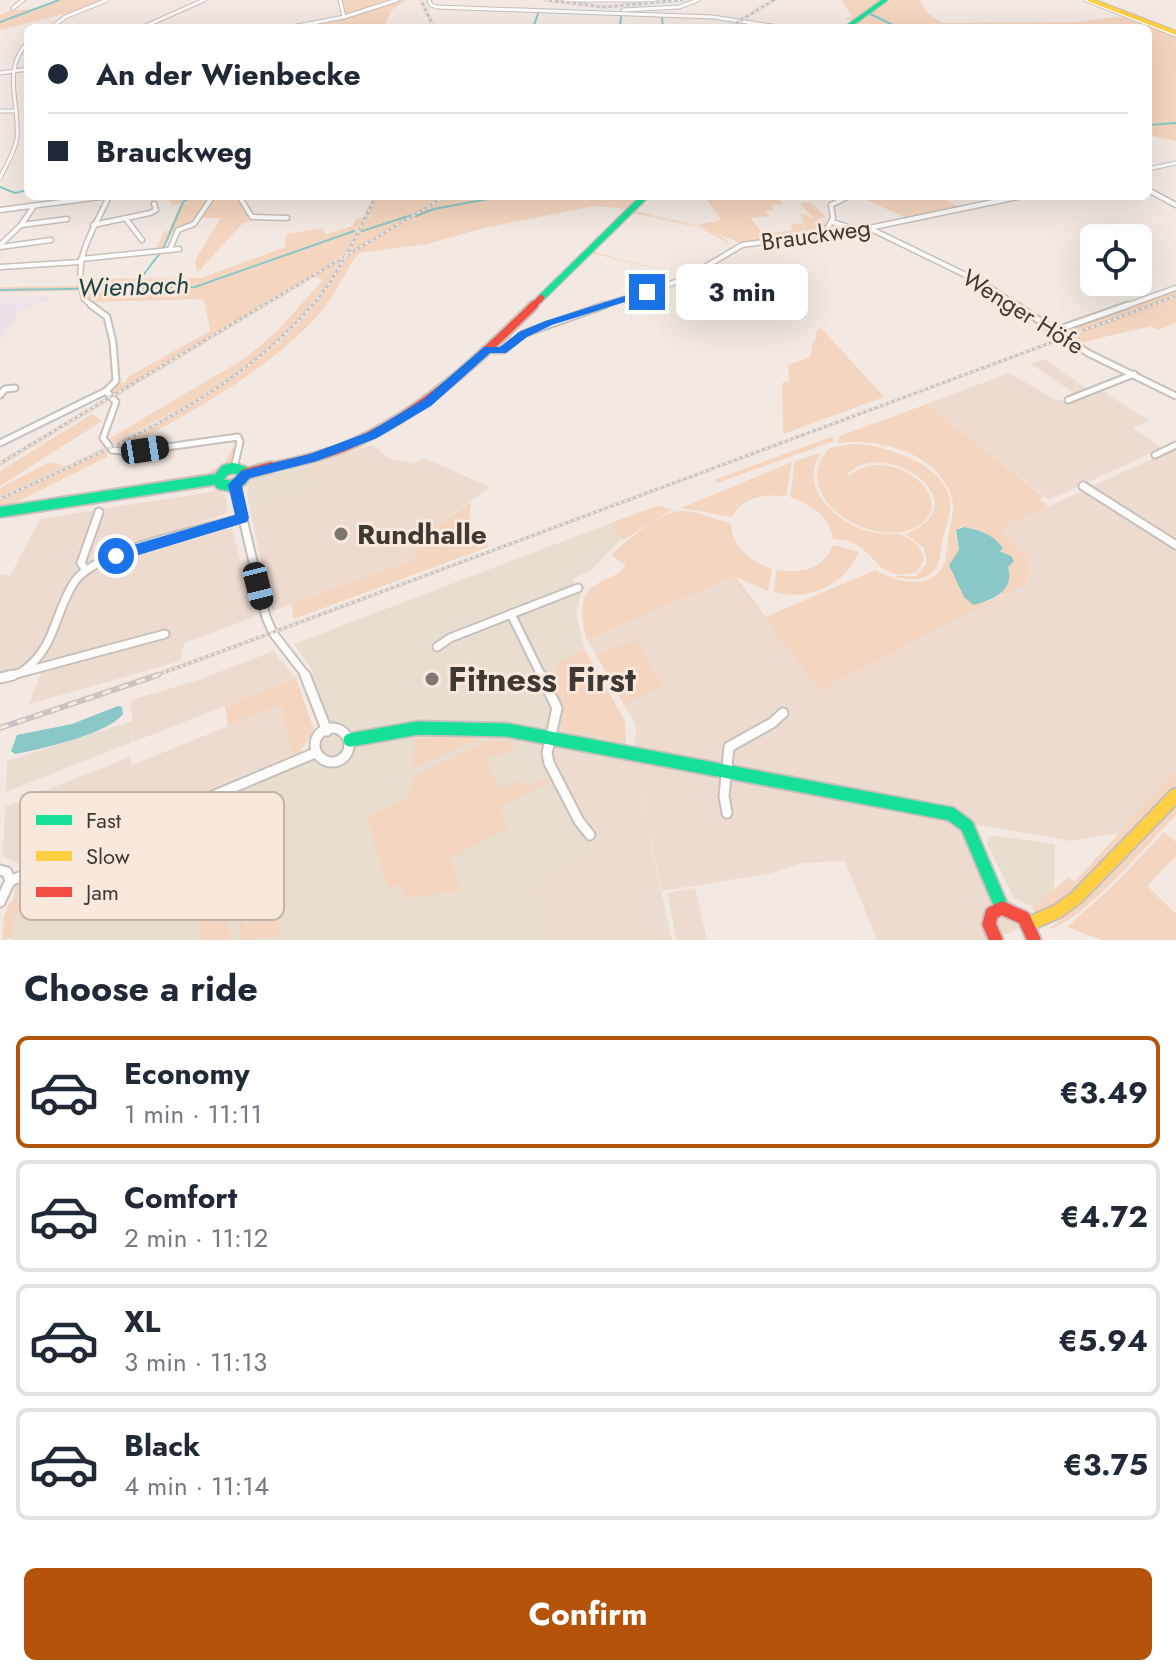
<!DOCTYPE html>
<meta charset="utf-8">
<style>
:root{--surface:#fff;--page:#f6f6f7;--text:#1f2937;--muted:#747a83;--line:#e0e1e3;--accent:#b45309}
body{margin:0;font-family:Jost,sans-serif;background:var(--page);color:var(--text);height:100vh;display:flex;flex-direction:column;font-size:30px;white-space:nowrap}
*{box-sizing:border-box;margin:0}
p{font-size:26px;color:var(--muted)}
.icon{flex:none;width:44px;height:44px;fill:none;stroke:currentColor;stroke-width:2;stroke-linecap:round;stroke-linejoin:round}
.map{position:relative;height:940px;overflow:hidden}
.details{display:flex;flex-direction:column;background:var(--surface);flex:1}
.details>*{flex:none}
.guide{position:absolute;left:24px;top:24px;width:1128px;height:176px;border-radius:12px;box-shadow:0 8px 32px #0002;display:grid;align-content:center;height:176px;padding:0 24px;background:var(--surface)}
.controls{position:absolute;left:1080px;top:224px;display:grid;gap:16px}
.controls a{display:grid;place-items:center;width:72px;height:72px;border-radius:12px;background:var(--surface);box-shadow:0 8px 32px #0002;font-size:40px}
.end{position:absolute;width:36px;height:36px;margin:-18px;border:10px solid #1a73e8;background:#fff;box-shadow:0 0 0 4px #fff}
.from{border-radius:50%}
.bubble{position:absolute;height:56px;border-radius:12px;background:var(--surface);box-shadow:0 8px 32px #0002;font-size:26px;font-weight:700;line-height:56px;text-align:center}
.car{position:absolute;width:24px;height:48px;margin:-24px -12px;border-radius:10px;box-shadow:0 0 6px 2px #0007;background:linear-gradient(#222 24%,#8ab4d8 0 40%,#222 0 76%,#8ab4d8 0 86%,#222 0)}
.guide b{display:flex;align-items:center;gap:28px;height:76px;font-size:30px}
.guide b+b{border-top:2px solid var(--line)}
.guide i{width:20px;height:20px;background:var(--text)}
ul{padding:0;list-style:none}
li{display:flex;align-items:center;gap:24px;height:112px;margin:0 16px 12px;padding:0 8px;border:4px solid var(--line);border-radius:12px}
li div{flex:1}
li b{display:block;font-size:30px}
li em{font-style:normal;font-weight:700}
li.active{border-color:var(--accent)}
li>.icon{width:72px;height:72px;stroke-width:1.5}
h2{padding:0 24px;font-size:36px;line-height:96px}
.button{display:flex;gap:16px;margin-top:auto;padding:16px 24px}
.button a{flex:1;height:92px;border-radius:12px;background:var(--accent);color:#fff;font-size:32px;font-weight:700;line-height:92px;text-align:center}
.map>svg:first-child{display:block}
</style>
<div class="map">
<svg width="1176" height="940" viewBox="0 0 1176 940">
<rect width="100%" height="100%" fill="#f3e9e2"/>
<g fill="#e9ddd0">
<path d="M 309,465 L 316,489 L 250,509 L 247,494 L 249,480 Z"/>
<path d="M 611,523 L 622,538 L 591,570 L 572,579 L 581,593 L 576,614 L 585,650 L 625,721 L 627,760 L 641,800 L 672,940 L 11,940 L 16,875 L 299,758 L 323,732 L 304,677 L 314,673 L 294,644 Z"/>
<path d="M 132,721 L 132,742 L 6,792 L 7,761 Z"/>
<path d="M 59,785 L 59,855 L 29,866 L 28,862 L 20,864 L 6,858 L 3,855 L 5,807 Z"/>
<path d="M 996,836 L 1055,844 L 1054,893 L 1034,907 L 1014,898 L 987,844 L 989,837 Z"/>
</g>
<g fill="#eddbd0">
<path d="M 374,196 L 377,196 L 347,255 L 411,216 L 343,262 L 307,313 L 274,345 L 230,380 L 185,408 L 106,451 L 0,501 L 0,497 L 157,422 L 227,379 L 272,345 L 315,300 L 339,262 L 0,467 L 0,462 L 341,258 Z"/>
<path d="M 1061,338 L 1063,339 L 280,632 L 277,629 Z"/>
<path d="M 1044,359 L 1089,390 L 1077,395 L 1031,364 Z"/>
<path d="M 1009,373 L 1056,400 L 1068,401 L 1101,390 L 1149,421 L 1133,428 L 1162,448 L 1049,500 L 927,404 Z"/>
<path d="M 372,445 L 389,458 L 414,464 L 424,458 L 490,487 L 418,538 L 415,559 L 272,611 L 250,509 L 315,489 L 309,465 Z"/>
<path d="M 1176,448 L 1176,795 L 1144,829 L 1071,841 L 973,824 L 995,884 L 1029,924 L 991,940 L 877,940 L 845,861 L 801,863 L 771,873 L 662,891 L 641,799 L 626,764 L 635,746 L 636,724 L 624,705 L 664,685 L 635,639 L 596,655 L 587,640 L 733,577 L 820,689 L 1026,584 L 1028,558 L 1001,528 Z"/>
<path d="M 217,491 L 225,494 L 228,510 L 225,514 L 123,548 L 124,557 L 223,528 L 232,529 L 254,617 L 184,643 L 180,661 L 29,704 L 42,670 L 49,662 L 0,674 L 0,574 L 10,576 L 40,519 Z"/>
<path d="M 263,635 L 264,638 L 194,664 L 0,730 L 0,726 Z"/>
<path d="M 273,651 L 296,678 L 133,742 L 131,700 L 199,680 Z"/>
<path d="M 281,705 L 292,755 L 135,821 L 134,815 L 129,817 L 129,825 L 59,854 L 59,785 L 130,757 L 132,765 Z"/>
<path d="M 554,751 L 622,764 L 624,777 L 637,795 L 666,940 L 554,940 L 533,887 L 586,855 L 584,850 L 606,837 L 602,830 L 584,819 L 553,761 Z"/>
<path d="M 695,888 L 707,940 L 677,940 L 667,893 Z"/>
</g>
<path fill="#ece2ea" d="M 0,297 L 53,297 L 17,313 L 16,320 L 0,341 Z"/>
<g fill="#f4d5bf" fill-rule="evenodd">
<path d="M 57,0 L 106,0 L 63,18 L 50,28 L 58,20 L 79,10 L 0,30 L 0,15 L 10,10 L 29,10 Z"/>
<path d="M 342,0 L 406,0 L 392,10 L 383,28 L 289,28 L 345,17 Z"/>
<path d="M 841,0 L 920,0 L 927,13 L 942,23 L 1078,22 L 1125,16 L 1176,34 L 1176,141 L 1148,135 L 1148,28 L 843,28 L 852,20 L 844,18 L 853,17 Z"/>
<path d="M 172,196 L 212,196 L 188,227 L 172,233 L 163,250 L 155,250 L 164,232 L 169,230 L 181,203 L 172,206 L 171,201 L 166,201 Z"/>
<path d="M 214,196 L 238,196 L 251,218 L 256,219 L 242,224 L 197,273 L 195,260 L 221,218 L 199,218 Z"/>
<path d="M 378,196 L 643,196 L 629,209 L 594,206 L 484,228 L 427,244 L 359,253 C 344,271 336,296 319,314 C 266,373 192,411 124,449 L 112,447 C 191,406 282,360 331,282 C 337,272 346,261 348,250 L 329,265 L 339,262 C 291,350 197,402 111,444 L 107,440 L 247,357 L 278,330 L 323,280 L 313,277 L 322,271 L 113,394 L 110,393 L 116,384 L 125,382 L 128,377 L 210,331 L 204,299 L 94,302 L 110,316 L 117,343 L 120,379 L 123,379 L 120,380 L 109,317 L 85,297 L 83,291 L 0,292 L 0,287 L 89,286 L 87,279 L 201,278 L 285,247 L 286,234 L 323,228 L 325,235 L 352,226 L 357,218 L 363,217 L 355,231 L 358,231 L 366,217 L 372,217 L 368,215 Z"/>
<path d="M 648,196 L 636,211 L 697,225 L 721,220 L 705,197 L 714,196 L 775,196 L 784,204 L 772,205 L 774,210 L 765,211 L 769,216 L 750,218 L 762,233 L 791,231 L 792,224 L 804,223 L 802,216 L 793,211 L 814,218 L 799,203 L 810,202 L 826,217 L 816,219 L 828,224 L 817,235 L 742,244 L 699,226 L 651,215 L 651,216 C 677,222 715,226 731,245 L 701,228 L 632,213 L 593,252 L 685,276 L 591,253 L 507,336 L 514,338 L 503,349 L 494,349 L 494,347 L 630,213 L 636,212 L 634,209 Z"/>
<path d="M 858,196 L 939,196 L 961,208 L 909,219 Z"/>
<path d="M 1176,289 L 1176,323 L 1158,330 L 1151,326 L 1075,344 L 1057,331 Z"/>
<path d="M 821,328 L 884,397 L 783,434 L 782,383 L 789,381 L 788,365 L 810,357 L 812,345 L 817,336 L 815,333 Z"/>
<path d="M 927,404 L 1044,497 L 1040,499 L 1048,506 L 1001,528 L 1028,558 L 1026,584 L 820,690 L 733,577 L 587,640 C 582,623 577,597 594,586 C 607,577 616,578 626,565 L 611,555 C 623,543 663,510 681,511 C 698,511 715,519 731,524 C 732,548 750,561 772,569 L 768,591 L 736,577 L 766,617 L 875,570 C 894,580 927,592 942,568 C 947,560 947,547 948,538 C 950,525 956,509 951,495 C 936,451 877,438 837,443 L 840,436 ZM 960,527 C 974,526 995,537 1003,548 L 999,550 L 1011,556 L 1001,595 L 987,602 L 964,597 L 957,581 L 959,550 L 955,533 Z"/>
<path d="M 92,414 L 102,421 L 0,486 L 0,471 Z"/>
<path d="M 831,437 L 834,441 L 717,483 L 714,480 Z"/>
<path d="M 235,439 L 237,442 L 232,461 L 210,475 L 0,506 L 0,500 L 106,451 L 107,457 L 15,503 L 207,473 L 225,463 L 235,443 L 229,440 Z"/>
<path d="M 853,444 C 883,444 945,464 950,500 C 952,512 945,529 942,542 C 940,553 940,569 929,575 C 918,582 903,579 892,576 L 916,576 L 927,563 L 924,548 L 905,534 C 983,505 887,435 847,474 L 850,476 C 887,441 963,499 918,526 C 873,552 784,496 830,448 Z"/>
<path d="M 821,453 C 797,487 836,522 867,531 C 879,535 894,532 904,536 C 915,541 922,548 924,559 L 917,572 C 879,583 877,554 853,543 C 848,540 839,540 833,539 C 829,515 810,504 790,497 L 795,461 Z"/>
<path d="M 50,462 L 64,466 L 0,497 L 0,488 Z"/>
<path d="M 792,462 L 786,496 C 765,494 743,496 732,517 L 681,508 Z"/>
<path d="M 471,502 L 469,516 L 476,535 L 485,532 L 488,547 L 294,619 L 291,604 L 415,559 L 418,538 Z"/>
<path d="M 657,506 L 673,509 L 623,540 L 611,523 Z"/>
<path d="M 833,545 L 859,552 C 845,585 808,602 774,592 L 776,570 C 799,574 824,570 833,545 Z"/>
<path d="M 635,639 L 664,685 L 624,705 L 596,655 Z"/>
<path d="M 585,650 L 625,721 L 625,742 L 564,731 L 560,724 L 562,709 L 552,685 L 559,661 Z"/>
<path d="M 296,678 L 314,730 L 300,752 L 292,755 L 281,705 L 228,726 L 225,706 Z"/>
<path d="M 446,735 L 474,736 L 476,741 L 413,768 L 415,739 Z"/>
<path d="M 492,739 L 514,744 L 512,750 L 487,759 L 500,789 L 522,779 L 526,788 L 547,778 L 549,782 L 500,808 L 508,829 L 450,859 L 461,890 L 405,899 L 400,884 L 390,888 L 387,886 L 367,817 L 409,797 L 413,776 Z"/>
<path d="M 1176,772 L 1176,783 C 1141,821 1083,898 1036,914 L 1032,908 L 1069,877 L 1074,882 Z"/>
<path d="M 1176,806 L 1176,815 C 1152,839 1077,927 1048,929 L 1082,903 Z"/>
<path d="M 1164,832 L 1176,842 L 1176,856 L 1147,886 L 1176,914 L 1176,940 L 1102,940 L 1067,927 L 1114,885 Z"/>
<path d="M 116,848 L 116,857 L 104,862 L 103,857 L 18,894 L 17,905 L 21,904 L 21,913 L 14,916 L 13,937 L 3,940 C 3,915 3,909 21,890 Z"/>
<path d="M 265,853 L 265,871 L 242,881 L 239,892 L 243,922 L 246,923 L 270,910 L 271,890 L 280,937 L 242,940 C 237,907 222,878 261,863 L 260,856 Z"/>
<path d="M 214,879 L 224,885 L 230,940 L 201,940 L 195,886 Z"/>
</g>
<path fill="#efe5ce" d="M 265,871 L 263,872 L 267,892 L 271,890 L 270,910 L 246,924 L 239,886 L 242,881 Z"/>
<g fill="#8ac7c7">
<path d="M 964,527 C 979,530 993,534 1003,548 L 1000,551 L 1011,556 L 1014,561 L 1008,567 C 1015,591 993,600 973,605 L 964,597 L 949,565 L 959,550 L 956,530 Z"/>
<path d="M 118,706 L 122,707 L 123,714 C 108,734 41,749 15,754 L 11,751 L 17,735 L 72,724 Z"/>
</g>
<g fill="none" stroke-linecap="round" stroke-linejoin="round">
<g stroke="#8ac7c7" stroke-width="2">
<path d="M 870,14 L 893,25 L 886,28"/>
<path d="M 662,17 L 663,28"/>
<path d="M 0,22 L 59,0"/>
<path d="M 533,28 L 539,11"/>
<path d="M 620,28 L 621,16"/>
<path d="M 1148,125 L 1176,123"/>
<path d="M 0,187 L 15,193 L 28,190"/>
<path d="M 416,216 L 434,209 L 504,196"/>
<path d="M 362,231 L 412,215"/>
<path d="M 163,249 L 183,202 L 192,196"/>
<path d="M 135,286 L 160,253"/>
<path d="M 0,290 L 195,287 L 354,231"/>
</g>
<defs>
<g id="street-far4">
<path d="M 340,0 L 344,17"/>
<path d="M 429,0 L 431,5 L 437,7 L 713,17 L 785,28"/>
<path d="M 564,0 L 654,0"/>
<path d="M 1086,0 L 1176,35"/>
<path d="M 13,8 L 23,0"/>
<path d="M 623,10 L 679,7 L 698,0"/>
<path d="M 51,28 L 65,17 L 107,0"/>
<path d="M 141,28 L 204,0"/>
<path d="M 287,28 L 344,17 L 397,0"/>
<path d="M 0,73 L 28,69"/>
<path d="M 0,111 L 14,111"/>
<path d="M 1148,169 L 1176,163"/>
<path d="M 0,178 C 6,165 15,152 17,138 C 20,104 1,70 28,42"/>
</g>
<g id="street-far3">
<path d="M 1148,190 L 1176,205"/>
<path d="M 239,196 L 252,217 L 287,218"/>
<path d="M 0,210 L 108,196"/>
<path d="M 126,219 L 142,240"/>
<path d="M 832,222 L 855,229"/>
<path d="M 21,225 L 67,219"/>
<path d="M 93,225 L 150,213 L 156,210 L 154,204"/>
<path d="M 869,228 L 986,285 L 1019,307"/>
<path d="M 825,233 L 833,218 L 831,205 L 849,196"/>
<path d="M 0,245 L 21,225 L 34,206"/>
<path d="M 0,247 L 51,240"/>
<path d="M 170,249 L 178,230 L 194,224 L 213,196"/>
<path d="M 81,259 L 179,249"/>
<path d="M 0,267 L 80,262"/>
<path d="M 94,307 L 84,299 C 72,255 92,235 109,196"/>
<path d="M 599,307 L 685,279 L 742,245 L 869,228 L 1022,196"/>
<path d="M 1123,307 L 1176,288"/>
</g>
<g id="street-far2">
<path d="M 1016,305 L 1088,353 L 1176,396"/>
<path d="M 1054,331 L 1128,305"/>
<path d="M 488,350 L 504,350 L 523,334 L 605,305"/>
<path d="M 106,391 L 116,402 L 103,438 L 112,450 L 131,452 L 238,437 L 240,442 L 234,468"/>
<path d="M 0,395 L 5,389 L 15,388"/>
<path d="M 1068,400 L 1134,374"/>
<path d="M 0,443 L 106,391 L 116,381 L 113,342 L 107,317 L 91,305"/>
<path d="M 1155,455 L 1176,445"/>
</g>
<g id="street-far1">
<path d="M 235,485 L 266,617 L 273,633 L 307,677"/>
<path d="M 1083,486 L 1176,545"/>
<path d="M 85,569 L 81,563 L 99,512"/>
<path d="M 511,614 L 542,677"/>
<path d="M 437,647 L 450,638 L 578,588"/>
<path d="M 23,671 C 56,648 54,612 75,581 C 97,550 203,530 242,518"/>
<path d="M 5,677 L 165,634"/>
</g>
<g id="street">
<path d="M 305,675 L 327,731"/>
<path d="M 541,675 L 557,708 L 547,753 L 549,763 L 579,821 L 590,835"/>
<path d="M 0,678 L 13,675"/>
<circle cx="332" cy="745" r="17"/>
<path d="M 727,813 L 724,796 L 729,747 L 772,723 L 783,713"/>
<path d="M 0,870 L 7,872 L 10,881 L 0,902"/>
<path d="M 10,881 L 315,753"/>
</g>
<path id="fast-far4" d="M 846,28 L 885,0"/>
<path id="fast-far3" d="M 541,298 L 645,196"/>
<path id="fast-far2" d="M 228,469 L 238,469"/>
<g id="fast-far1">
<path d="M 234,468 L 245,472 L 242,480 L 231,486 L 220,484 L 218,479 L 225,470 Z"/>
<path d="M 0,512 L 218,479"/>
</g>
<path id="fast" d="M 350,740 L 418,728 L 507,730 L 951,814 L 967,826 L 1002,908"/>
<path id="slow-far1" d="M 1090,0 L 1176,33"/>
<path id="slow" d="M 1029,924 L 1058,911 L 1077,897 L 1176,795"/>
<path id="jam-far3" d="M 532,307 L 541,298"/>
<path id="jam-far2" d="M 263,469 C 291,463 320,457 347,446 C 420,415 478,360 534,305"/>
<path id="jam-far1" d="M 245,474 L 271,467"/>
<path id="jam" d="M 996,940 L 989,924 L 992,913 L 1002,908 L 1024,918 L 1034,940"/>
</defs>
<use href="#street-far4" stroke="#c7c0ba" stroke-width="5"/>
<use href="#street-far3" stroke="#c7c0ba" stroke-width="7"/>
<use href="#street-far2" stroke="#c7c0ba" stroke-width="9"/>
<use href="#street-far1" stroke="#c7c0ba" stroke-width="11"/>
<use href="#street" stroke="#c7c0ba" stroke-width="13"/>
<use href="#fast-far4" stroke="#c7c0ba" stroke-width="6"/>
<use href="#fast-far3" stroke="#c7c0ba" stroke-width="9"/>
<use href="#fast-far2" stroke="#c7c0ba" stroke-width="12"/>
<use href="#fast-far1" stroke="#c7c0ba" stroke-width="14"/>
<use href="#fast" stroke="#c7c0ba" stroke-width="17"/>
<use href="#slow-far1" stroke="#c7c0ba" stroke-width="6"/>
<use href="#slow" stroke="#c7c0ba" stroke-width="17"/>
<use href="#jam-far3" stroke="#c7c0ba" stroke-width="9"/>
<use href="#jam-far2" stroke="#c7c0ba" stroke-width="12"/>
<use href="#jam-far1" stroke="#c7c0ba" stroke-width="14"/>
<use href="#jam" stroke="#c7c0ba" stroke-width="17"/>
<use href="#street-far4" stroke="#fdfcfb" stroke-width="3"/>
<use href="#street-far3" stroke="#fdfcfb" stroke-width="4"/>
<use href="#street-far2" stroke="#fdfcfb" stroke-width="5"/>
<use href="#street-far1" stroke="#fdfcfb" stroke-width="7"/>
<use href="#street" stroke="#fdfcfb" stroke-width="9"/>
<use href="#fast-far4" stroke="#16e098" stroke-width="4"/>
<use href="#fast-far3" stroke="#16e098" stroke-width="6"/>
<use href="#fast-far2" stroke="#16e098" stroke-width="8"/>
<use href="#fast-far1" stroke="#16e098" stroke-width="10"/>
<use href="#fast" stroke="#16e098" stroke-width="13"/>
<use href="#slow-far1" stroke="#ffcf43" stroke-width="4"/>
<use href="#slow" stroke="#ffcf43" stroke-width="13"/>
<use href="#jam-far3" stroke="#f24e42" stroke-width="6"/>
<use href="#jam-far2" stroke="#f24e42" stroke-width="8"/>
<use href="#jam-far1" stroke="#f24e42" stroke-width="10"/>
<use href="#jam" stroke="#f24e42" stroke-width="13"/>
<defs>
<g id="rail-far1">
<path d="M 421,0 L 434,28"/>
<path d="M 546,0 L 604,7 L 682,0"/>
<path d="M 728,28 L 774,0"/>
<path d="M 0,463 L 446,196"/>
<path d="M 0,499 C 112,447 233,399 315,302 C 341,271 358,232 376,196"/>
<path d="M 152,677 L 1176,296"/>
</g>
<path id="rail" d="M 0,728 L 158,675"/>
</defs>
<use href="#rail-far1" stroke="#c7c4c3" stroke-width="3"/>
<use href="#rail" stroke="#c7c4c3" stroke-width="6"/>
<use href="#rail-far1" stroke="#f9e8dc" stroke-width="2" stroke-dasharray="3" stroke-linecap="butt"/>
<use href="#rail" stroke="#f9e8dc" stroke-width="3" stroke-dasharray="9" stroke-linecap="butt"/>
</g>
<path fill="#1a73e8" d="M 647,289 L 650,294 L 552,325 L 527,337 L 506,353 L 490,353 L 431,406 L 377,438 L 317,461 L 250,478 L 242,486 L 249,518 L 247,522 L 116,562 L 109,556 L 116,550 L 235,515 L 228,485 L 241,471 L 310,454 L 369,432 L 423,400 L 484,347 L 500,347 L 519,332 L 545,321 Z"/>
<g fill="#7e7771" stroke="#f9e8dc" stroke-width="3">
<circle cx="341" cy="534" r="8"/>
<circle cx="432" cy="679" r="8"/>
</g>
<g text-anchor="middle" stroke-width="6" stroke-linejoin="round" paint-order="stroke">
<g font-size="24" fill="#3f3934" stroke="#f9e8dc">
<text transform="translate(816 235) rotate(-8)" y="8">Brauckweg</text>
<text transform="translate(1023 312) rotate(32)" y="8">Wenger Höfe</text>
</g>
<g font-size="26" font-style="italic" fill="#194445" stroke="#f9e8dc">
<text transform="translate(133 286) rotate(-2)" y="9">Wienbach</text>
</g>
<g font-size="28" font-weight="bold" fill="#3f3934" stroke="#f9e8dc" text-anchor="start">
<text x="357" y="544">Rundhalle</text>
</g>
<g font-size="34" font-weight="bold" fill="#3f3934" stroke="#f9e8dc" text-anchor="start">
<text x="448" y="691">Fitness First</text>
</g>
</g>
<rect x="20" y="792" width="264" height="128" rx="12" fill="#f9e8dc" stroke="#c1b4aa" stroke-width="2"/>
<rect x="36" y="815" width="36" height="10" fill="#16e098"/>
<rect x="36" y="851" width="36" height="10" fill="#ffcf43"/>
<rect x="36" y="887" width="36" height="10" fill="#f24e42"/>
<g font-size="22" fill="#3f3934">
<text x="86" y="828">Fast</text>
<text x="86" y="864">Slow</text>
<text x="86" y="900">Jam</text>
</g>
</svg>
<div class="controls">
<a><svg class="icon" aria-label="locate" viewBox="0 0 24 24"><circle cx="12" cy="12" r="6"/><path d="M12 2v4M12 18v4M2 12h4M18 12h4"/></svg></a>
</div>
<i class="end from" style="left:116px;top:556px"></i>
<i class="end" style="left:647px;top:292px"></i>
<div class="bubble" style="left:676px;top:264px;width:132px">3 min</div>
<i class="car" style="left:145px;top:450px;rotate:81deg"></i>
<i class="car" style="left:258px;top:586px;rotate:166deg"></i>
<div class="guide">
<b><i class="from"></i>An der Wienbecke</b>
<b><i></i>Brauckweg</b>
</div>
</div>
<section class="details">
<h2>Choose a ride</h2>
<ul>
<li class="active"><svg class="icon" aria-label="car" viewBox="0 0 24 24"><path d="M5 17H2v-5l4-1 3-4h7l3 4 3 1v5h-3M9 17h6M6 11h13"/><circle cx="7" cy="17" r="2"/><circle cx="17" cy="17" r="2"/></svg><div><b>Economy</b><p>1 min · 11:11</p></div><em>€3.49</em></li>
<li><svg class="icon" aria-label="car" viewBox="0 0 24 24"><path d="M5 17H2v-5l4-1 3-4h7l3 4 3 1v5h-3M9 17h6M6 11h13"/><circle cx="7" cy="17" r="2"/><circle cx="17" cy="17" r="2"/></svg><div><b>Comfort</b><p>2 min · 11:12</p></div><em>€4.72</em></li>
<li><svg class="icon" aria-label="car" viewBox="0 0 24 24"><path d="M5 17H2v-5l4-1 3-4h7l3 4 3 1v5h-3M9 17h6M6 11h13"/><circle cx="7" cy="17" r="2"/><circle cx="17" cy="17" r="2"/></svg><div><b>XL</b><p>3 min · 11:13</p></div><em>€5.94</em></li>
<li><svg class="icon" aria-label="car" viewBox="0 0 24 24"><path d="M5 17H2v-5l4-1 3-4h7l3 4 3 1v5h-3M9 17h6M6 11h13"/><circle cx="7" cy="17" r="2"/><circle cx="17" cy="17" r="2"/></svg><div><b>Black</b><p>4 min · 11:14</p></div><em>€3.75</em></li>
</ul>
<div class="button"><a>Confirm</a></div>
</section>
